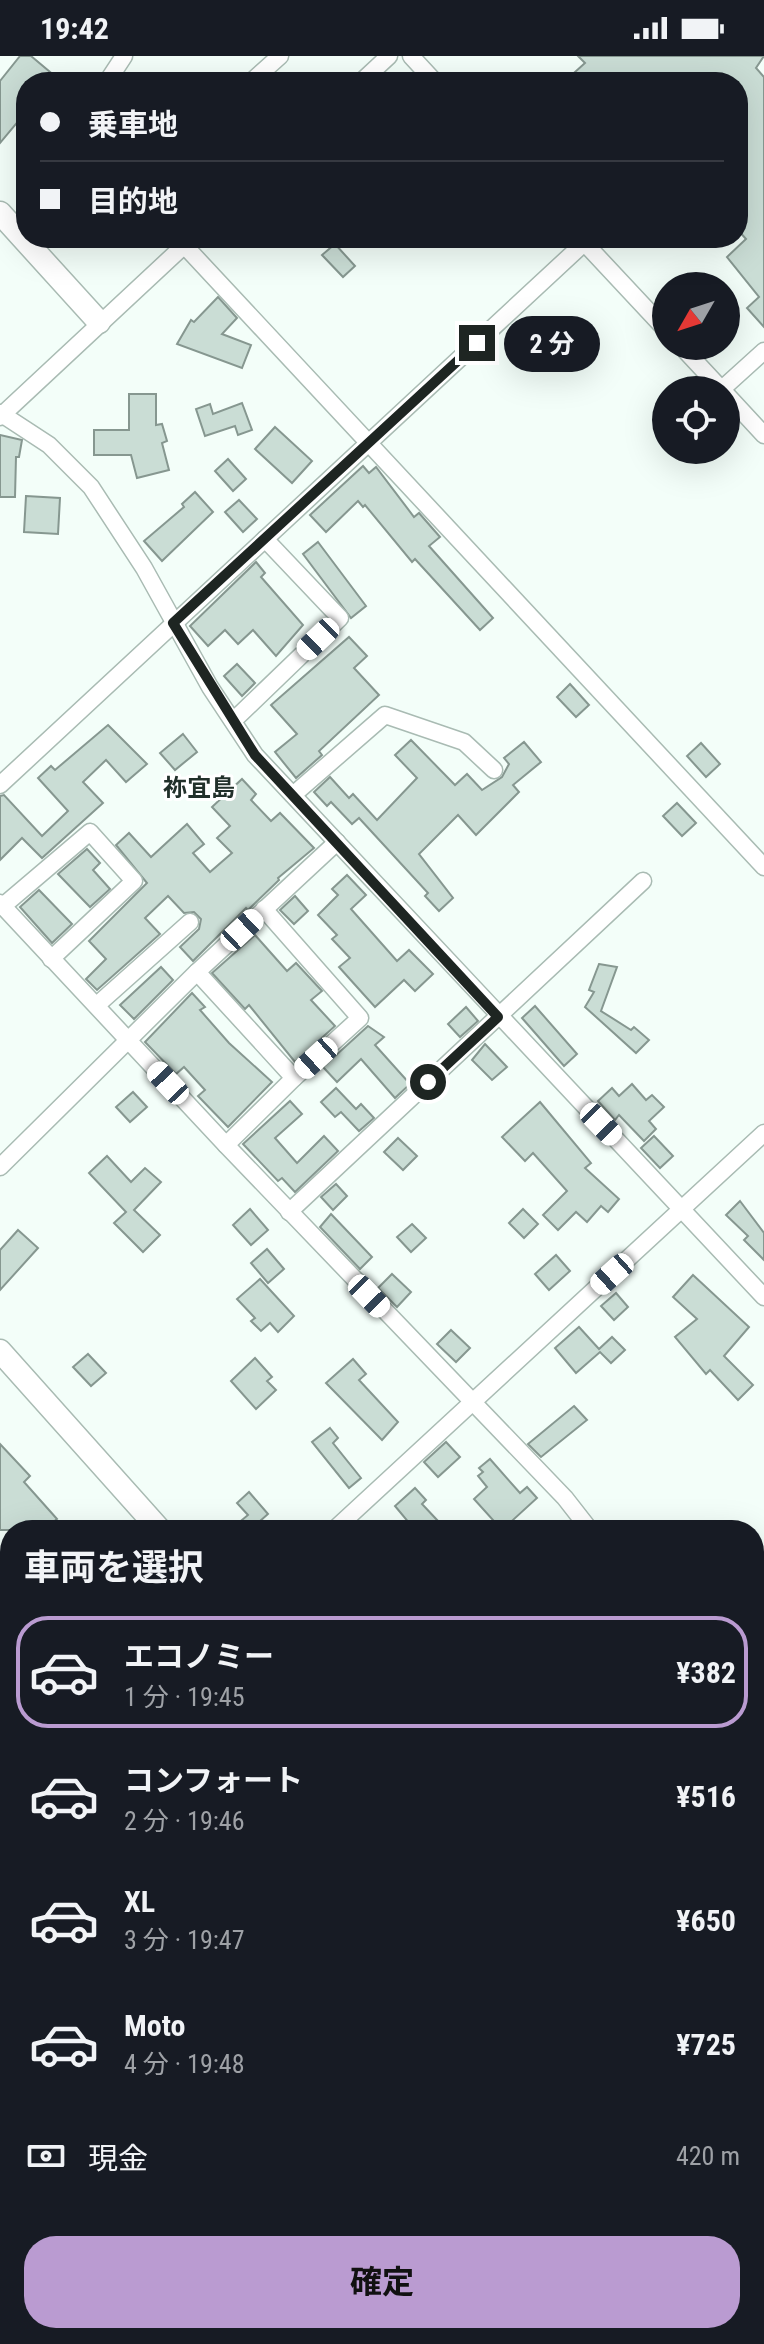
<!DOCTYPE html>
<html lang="ja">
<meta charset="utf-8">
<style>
:root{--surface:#171b24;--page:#242831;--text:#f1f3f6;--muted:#9ea1a6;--line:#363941;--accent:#ba9bd1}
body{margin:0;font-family:"Roboto Condensed","Noto Sans JP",sans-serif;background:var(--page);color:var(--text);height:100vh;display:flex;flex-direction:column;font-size:30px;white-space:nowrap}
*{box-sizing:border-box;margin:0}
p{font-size:26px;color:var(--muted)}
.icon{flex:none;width:44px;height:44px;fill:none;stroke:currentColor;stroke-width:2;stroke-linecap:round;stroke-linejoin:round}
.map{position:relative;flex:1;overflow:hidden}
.details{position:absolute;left:0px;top:1464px;width:764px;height:824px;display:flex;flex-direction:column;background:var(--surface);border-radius:32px 32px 0 0;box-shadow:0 8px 32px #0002}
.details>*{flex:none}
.hud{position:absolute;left:16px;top:16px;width:732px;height:176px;border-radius:32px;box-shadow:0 8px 32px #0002;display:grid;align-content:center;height:176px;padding:0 24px;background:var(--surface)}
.needle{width:52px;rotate:231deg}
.controls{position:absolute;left:652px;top:216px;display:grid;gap:16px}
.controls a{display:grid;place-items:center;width:88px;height:88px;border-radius:50%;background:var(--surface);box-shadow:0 8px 32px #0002;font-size:40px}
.end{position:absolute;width:36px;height:36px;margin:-18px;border:10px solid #1e2522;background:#fff;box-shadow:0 0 0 4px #fff}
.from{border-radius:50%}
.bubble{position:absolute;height:56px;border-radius:28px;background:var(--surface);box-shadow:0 8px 32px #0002;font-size:26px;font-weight:700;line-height:56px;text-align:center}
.car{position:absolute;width:24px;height:48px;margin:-24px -12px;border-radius:10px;box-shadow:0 0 6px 2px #0007;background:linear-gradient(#fff 24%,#345 0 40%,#fff 0 76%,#345 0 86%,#fff 0)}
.hud b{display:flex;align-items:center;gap:28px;height:76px;font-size:30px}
.hud b+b{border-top:2px solid var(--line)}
.hud i{width:20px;height:20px;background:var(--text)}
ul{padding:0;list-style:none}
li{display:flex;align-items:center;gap:24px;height:112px;margin:0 16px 12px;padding:0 8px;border:4px solid transparent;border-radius:32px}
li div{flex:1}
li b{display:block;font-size:30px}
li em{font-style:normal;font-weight:700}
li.active{border-color:var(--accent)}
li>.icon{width:72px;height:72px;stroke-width:1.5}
h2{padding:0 24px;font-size:36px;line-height:96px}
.pay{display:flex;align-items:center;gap:20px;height:88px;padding:0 24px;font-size:30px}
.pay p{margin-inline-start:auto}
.button{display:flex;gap:16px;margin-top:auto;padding:16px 24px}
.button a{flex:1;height:92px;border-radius:32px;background:var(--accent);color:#111;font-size:32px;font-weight:700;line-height:92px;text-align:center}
.status{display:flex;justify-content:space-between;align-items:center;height:56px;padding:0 40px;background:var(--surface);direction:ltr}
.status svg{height:22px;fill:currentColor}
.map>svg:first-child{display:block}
</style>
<div class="status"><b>19:42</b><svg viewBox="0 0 49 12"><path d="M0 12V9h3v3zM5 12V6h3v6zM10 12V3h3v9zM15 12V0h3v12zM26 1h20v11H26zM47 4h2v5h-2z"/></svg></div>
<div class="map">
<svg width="764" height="2288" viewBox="0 0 764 2288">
<rect width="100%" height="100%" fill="#f3fef9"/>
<g fill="#caddd5" stroke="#869790" stroke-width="2">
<path d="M 20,0 L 31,0 L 62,26 L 26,26 L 26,56 L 0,87 L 0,25 Z"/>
<path d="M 578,0 L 764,0 L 756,12 L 764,21 L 764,271 L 747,252 L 759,241 L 727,201 L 746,183 L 738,174 L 738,26 L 564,26 L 585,7 Z"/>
<path d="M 335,188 L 355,210 L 343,221 L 322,199 Z"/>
<path d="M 218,241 L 237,262 L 222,278 L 251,289 L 242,312 L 177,288 L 191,264 L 194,266 Z"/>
<path d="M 129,338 L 156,338 L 156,369 L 162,368 L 167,385 L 162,387 L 169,414 L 137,422 L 131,399 L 94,399 L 94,374 L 129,374 Z"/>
<path d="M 242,347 L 252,374 L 238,379 L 235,370 L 205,380 L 196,353 L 210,348 L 213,358 Z"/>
<path d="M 275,371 L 312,405 L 292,427 L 255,393 Z"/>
<path d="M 0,379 L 22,384 L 19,401 L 16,401 L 15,441 L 0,441 Z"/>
<path d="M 228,403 L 246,423 L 233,435 L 215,415 Z"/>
<path d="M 363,410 L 369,417 L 376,411 L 414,461 L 419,457 L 440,481 L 429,490 L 493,562 L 480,574 L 415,503 L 412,506 L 365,449 L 363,451 L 358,445 L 326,476 L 310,459 Z"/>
<path d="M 195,436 L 213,456 L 162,505 L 144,485 L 184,451 L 182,448 Z"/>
<path d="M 26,440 L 60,442 L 58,478 L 24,476 Z"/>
<path d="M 239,444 L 257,463 L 243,476 L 225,456 Z"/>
<path d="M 318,486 L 366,550 L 351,562 L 303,498 Z"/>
<path d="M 256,506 L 265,517 L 261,521 L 303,569 L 276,600 L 253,574 L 238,588 L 225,574 L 208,590 L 190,570 Z"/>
<path d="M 349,581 L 367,600 L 354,612 L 379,639 L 319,695 L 322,699 L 296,722 L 275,696 L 297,678 L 271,649 Z"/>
<path d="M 237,608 L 255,627 L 242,640 L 224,620 Z"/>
<path d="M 570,628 L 589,649 L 576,661 L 557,641 Z"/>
<path d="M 108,669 L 147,708 L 126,726 L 106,704 L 83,726 L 103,747 L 42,802 L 22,782 L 0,804 L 0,740 L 4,739 L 42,780 L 68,755 L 38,722 L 51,710 L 55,714 Z"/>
<path d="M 183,678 L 197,696 L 175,714 L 160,697 Z"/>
<path d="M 411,684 L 455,729 L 467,718 L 482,734 L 502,721 L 509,708 L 504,702 L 524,686 L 541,706 L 513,729 L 519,736 L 476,779 L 458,759 L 419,798 L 453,842 L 439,855 L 425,840 L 428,837 L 359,762 L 352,768 L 331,746 L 327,750 L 314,736 L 330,721 L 349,742 L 353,738 L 377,764 L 417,722 L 395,699 Z"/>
<path d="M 701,687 L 720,708 L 706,721 L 687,700 Z"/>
<path d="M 242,723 L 256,738 L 251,744 L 271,765 L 280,757 L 314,792 L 278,822 L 279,824 L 248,854 L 246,852 L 193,905 L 180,891 L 199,873 L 201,863 L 194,856 L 184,857 L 168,840 L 145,862 L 160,878 L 97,934 L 86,923 L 106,903 L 89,885 L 147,827 L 116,789 L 129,777 L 151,801 L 187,768 L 204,788 L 193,797 L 210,816 L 232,797 L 217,782 L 230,770 L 212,751 Z"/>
<path d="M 677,747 L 696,767 L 682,780 L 663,760 Z"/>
<path d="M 87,793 L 100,807 L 93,814 L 110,833 L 90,851 L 58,818 Z"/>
<path d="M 347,819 L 366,839 L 351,853 L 397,905 L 409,894 L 433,918 L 415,935 L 404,924 L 375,951 L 339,911 L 350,902 L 332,883 L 337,879 L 318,859 L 338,839 L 332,833 Z"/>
<path d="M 39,834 L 72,868 L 52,887 L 20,851 Z"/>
<path d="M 295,840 L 308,855 L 294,868 L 280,854 Z"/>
<path d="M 255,879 L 287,915 L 296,907 L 322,935 L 311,944 L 335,970 L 295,1006 L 249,949 L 245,953 L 212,917 Z"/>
<path d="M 599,908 L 617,911 L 601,955 L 631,974 L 634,971 L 649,984 L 636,997 L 585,951 L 594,936 L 589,934 Z"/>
<path d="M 161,911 L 173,924 L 134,963 L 120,949 Z"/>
<path d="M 192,937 L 205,951 L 200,954 L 229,987 L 272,1026 L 228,1071 L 198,1040 L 205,1034 L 184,1011 L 176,1018 L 145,986 Z"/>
<path d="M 535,950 L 577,998 L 564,1010 L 522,962 Z"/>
<path d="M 466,951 L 478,965 L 460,981 L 448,968 Z"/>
<path d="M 368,970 L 384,981 L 375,989 L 410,1028 L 395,1042 L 361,1003 L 337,1026 L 323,1011 Z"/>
<path d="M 485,988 L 507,1011 L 492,1024 L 472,1004 Z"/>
<path d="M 632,1028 L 646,1044 L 652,1039 L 664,1051 L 649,1065 L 656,1073 L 644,1085 L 619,1059 L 615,1064 L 598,1045 L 612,1032 L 619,1040 Z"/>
<path d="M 336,1032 L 356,1053 L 361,1048 L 374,1062 L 359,1075 L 341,1056 L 335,1061 L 321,1046 Z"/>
<path d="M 133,1036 L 147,1051 L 130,1066 L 116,1051 Z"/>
<path d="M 290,1045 L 302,1058 L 275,1082 L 297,1107 L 324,1080 L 338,1095 L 295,1136 L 282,1122 L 278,1125 L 243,1088 Z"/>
<path d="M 540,1046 L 591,1107 L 585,1112 L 619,1143 L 608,1156 L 601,1150 L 587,1166 L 576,1156 L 558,1174 L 543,1159 L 567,1135 L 533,1097 L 525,1105 L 502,1081 Z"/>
<path d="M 654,1080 L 673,1100 L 660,1112 L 641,1092 Z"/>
<path d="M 398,1082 L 417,1100 L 403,1114 L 384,1096 Z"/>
<path d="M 107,1100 L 131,1126 L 145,1112 L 161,1126 L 134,1154 L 160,1179 L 143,1196 L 114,1167 L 126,1156 L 89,1117 Z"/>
<path d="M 336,1128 L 347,1140 L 333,1154 L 321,1141 Z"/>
<path d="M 740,1145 L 764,1177 L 764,1204 L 744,1184 L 748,1180 L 726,1159 Z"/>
<path d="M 250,1153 L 268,1174 L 251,1189 L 233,1169 Z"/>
<path d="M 523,1153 L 538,1168 L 524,1182 L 509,1167 Z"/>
<path d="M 331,1158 L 372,1201 L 360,1213 L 320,1171 Z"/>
<path d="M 412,1168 L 426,1182 L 411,1196 L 397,1181 Z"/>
<path d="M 18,1174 L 38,1192 L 0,1234 L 0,1194 Z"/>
<path d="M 267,1193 L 284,1213 L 268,1227 L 251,1207 Z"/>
<path d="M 556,1199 L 570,1215 L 549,1234 L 535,1218 Z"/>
<path d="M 392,1218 L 411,1236 L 397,1251 L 378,1232 Z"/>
<path d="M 693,1219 L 749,1271 L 724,1300 L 753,1329 L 738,1344 L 710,1314 L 706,1318 L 675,1281 L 697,1263 L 673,1241 Z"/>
<path d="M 260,1223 L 294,1260 L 278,1276 L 270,1267 L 261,1275 L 251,1265 L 255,1262 L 237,1243 Z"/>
<path d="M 616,1237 L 628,1251 L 614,1264 L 601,1250 Z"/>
<path d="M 579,1271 L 599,1293 L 612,1281 L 625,1294 L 611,1307 L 600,1296 L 576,1317 L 555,1292 Z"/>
<path d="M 451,1274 L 470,1292 L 456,1306 L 437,1288 Z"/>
<path d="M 88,1298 L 106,1317 L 91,1330 L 73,1311 Z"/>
<path d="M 255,1302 L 272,1321 L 267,1325 L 276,1334 L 256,1353 L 231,1325 Z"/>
<path d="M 353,1303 L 366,1318 L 359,1324 L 398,1366 L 382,1384 L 326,1327 Z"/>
<path d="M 574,1350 L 587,1364 L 541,1401 L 528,1388 Z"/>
<path d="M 330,1372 L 338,1382 L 333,1387 L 361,1422 L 349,1432 L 312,1386 Z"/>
<path d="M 446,1386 L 460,1401 L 438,1421 L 424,1406 Z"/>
<path d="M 0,1388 L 30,1420 L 24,1426 L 57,1463 L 44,1474 L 0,1474 Z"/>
<path d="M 490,1403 L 520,1437 L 527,1431 L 537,1442 L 502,1474 L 474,1443 L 487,1431 L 478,1420 L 483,1416 L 479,1412 Z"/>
<path d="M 415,1432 L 426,1444 L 422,1448 L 438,1465 L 427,1474 L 415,1474 L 395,1450 Z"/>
<path d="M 249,1436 L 268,1458 L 250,1474 L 230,1474 L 248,1459 L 237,1447 Z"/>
</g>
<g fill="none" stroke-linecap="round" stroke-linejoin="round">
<defs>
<g id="street">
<path d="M 411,0 L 435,26"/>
<path d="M 107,26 L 124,0"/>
<path d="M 251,26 L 280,0"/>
<path d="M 361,26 L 389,0"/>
<path d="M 580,182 L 666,274"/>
<path d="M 184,189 L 764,811"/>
<path d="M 681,290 L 722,334"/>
<path d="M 722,333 L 764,295"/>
<path d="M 726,338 L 764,379"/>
<path d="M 0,357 L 49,389 L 91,431 L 144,512 L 210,631 L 255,699 L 764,1241"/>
<path d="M 0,361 L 192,182"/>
<path d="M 233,665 L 340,562 L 265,483"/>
<path d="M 0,729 L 584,187"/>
<path d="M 293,739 L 385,659 L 464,686 L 494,714"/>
<path d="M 0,847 L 226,1089 L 565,1442 L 590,1474"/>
<path d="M 3,850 L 90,776 L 134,825 L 51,903"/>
<path d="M 264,853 L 360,962 L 294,1022"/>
<path d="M 197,916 L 294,1022 L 226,1089"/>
<path d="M 97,949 L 190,866"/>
<path d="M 0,1111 L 197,916 L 337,786"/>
<path d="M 289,1156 L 643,825"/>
<path d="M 334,1474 L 764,1077"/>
<path d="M 0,1785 L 10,1775"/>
<path d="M 754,1842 L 764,1844"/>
<path d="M 754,1925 L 764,1915"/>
<path d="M 0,2084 L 10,2095"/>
<path d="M 443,2278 L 453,2288"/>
<path d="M 727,2278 L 736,2288"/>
<path d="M 405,2288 L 416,2278"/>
</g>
<g id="secondary">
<path d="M 0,157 L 99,266"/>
<path d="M 0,1295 L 160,1474"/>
<path d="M 754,2231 L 764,2248"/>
</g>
<g id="highway">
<path d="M 754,1705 L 764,1696"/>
<path d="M 754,1777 L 764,1768"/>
<path d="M 109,2288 L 119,2278"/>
<path d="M 188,2288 L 200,2278"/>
</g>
</defs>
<use href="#street" stroke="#a9bbb3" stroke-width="19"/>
<use href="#secondary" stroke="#a9bbb3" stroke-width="25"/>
<use href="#highway" stroke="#a9bbb3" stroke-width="31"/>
<use href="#street" stroke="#fff" stroke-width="16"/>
<use href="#secondary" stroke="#fff" stroke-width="22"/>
<use href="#highway" stroke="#fff" stroke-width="28"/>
</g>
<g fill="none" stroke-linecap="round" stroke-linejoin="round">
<path stroke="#1e2522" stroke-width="10" d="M 428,1026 L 498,961 L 255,699 L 173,567 L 477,287"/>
</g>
<g text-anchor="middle" stroke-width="6" stroke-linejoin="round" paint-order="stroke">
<g font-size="24" font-weight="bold" fill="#21302a" stroke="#fff">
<text x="199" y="740">祢宜島</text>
</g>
</g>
</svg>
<div class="controls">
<a><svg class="needle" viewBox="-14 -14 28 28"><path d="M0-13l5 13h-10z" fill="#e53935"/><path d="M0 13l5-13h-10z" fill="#9ea1a6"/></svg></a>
<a><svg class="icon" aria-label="locate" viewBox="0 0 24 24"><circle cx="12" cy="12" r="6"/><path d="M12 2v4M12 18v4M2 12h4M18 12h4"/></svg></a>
</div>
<i class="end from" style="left:428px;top:1026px"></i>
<i class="end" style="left:477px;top:287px"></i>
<div class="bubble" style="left:504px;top:260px;width:96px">2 分</div>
<i class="car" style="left:318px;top:583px;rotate:226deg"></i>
<i class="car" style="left:242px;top:874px;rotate:47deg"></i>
<i class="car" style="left:316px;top:1002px;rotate:228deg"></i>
<i class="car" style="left:168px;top:1027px;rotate:317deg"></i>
<i class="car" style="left:601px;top:1068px;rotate:136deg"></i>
<i class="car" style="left:612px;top:1218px;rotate:228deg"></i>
<i class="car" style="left:369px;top:1240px;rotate:136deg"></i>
<div class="hud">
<b><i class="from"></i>乗車地</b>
<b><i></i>目的地</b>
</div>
<section class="details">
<h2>車両を選択</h2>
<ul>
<li class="active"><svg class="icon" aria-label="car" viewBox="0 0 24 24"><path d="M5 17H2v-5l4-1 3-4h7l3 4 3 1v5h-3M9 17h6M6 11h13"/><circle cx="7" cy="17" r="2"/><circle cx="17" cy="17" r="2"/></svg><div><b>エコノミー</b><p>1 分 · 19:45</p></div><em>¥382</em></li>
<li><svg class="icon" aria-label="car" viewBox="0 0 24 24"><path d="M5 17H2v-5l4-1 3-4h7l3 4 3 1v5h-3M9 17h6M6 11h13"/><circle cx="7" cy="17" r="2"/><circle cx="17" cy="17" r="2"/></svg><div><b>コンフォート</b><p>2 分 · 19:46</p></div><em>¥516</em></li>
<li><svg class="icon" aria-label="car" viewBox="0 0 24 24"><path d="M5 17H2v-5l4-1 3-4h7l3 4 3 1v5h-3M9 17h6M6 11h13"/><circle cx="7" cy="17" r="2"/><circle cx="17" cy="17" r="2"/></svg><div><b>XL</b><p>3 分 · 19:47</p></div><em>¥650</em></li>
<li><svg class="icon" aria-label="car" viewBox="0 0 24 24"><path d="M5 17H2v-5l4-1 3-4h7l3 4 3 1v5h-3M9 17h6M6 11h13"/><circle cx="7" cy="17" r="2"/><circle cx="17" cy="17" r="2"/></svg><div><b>Moto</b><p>4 分 · 19:48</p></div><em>¥725</em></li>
</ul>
<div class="pay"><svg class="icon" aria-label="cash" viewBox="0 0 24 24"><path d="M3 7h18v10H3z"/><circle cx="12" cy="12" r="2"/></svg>現金<p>420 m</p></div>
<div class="button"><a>確定</a></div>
</section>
</div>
